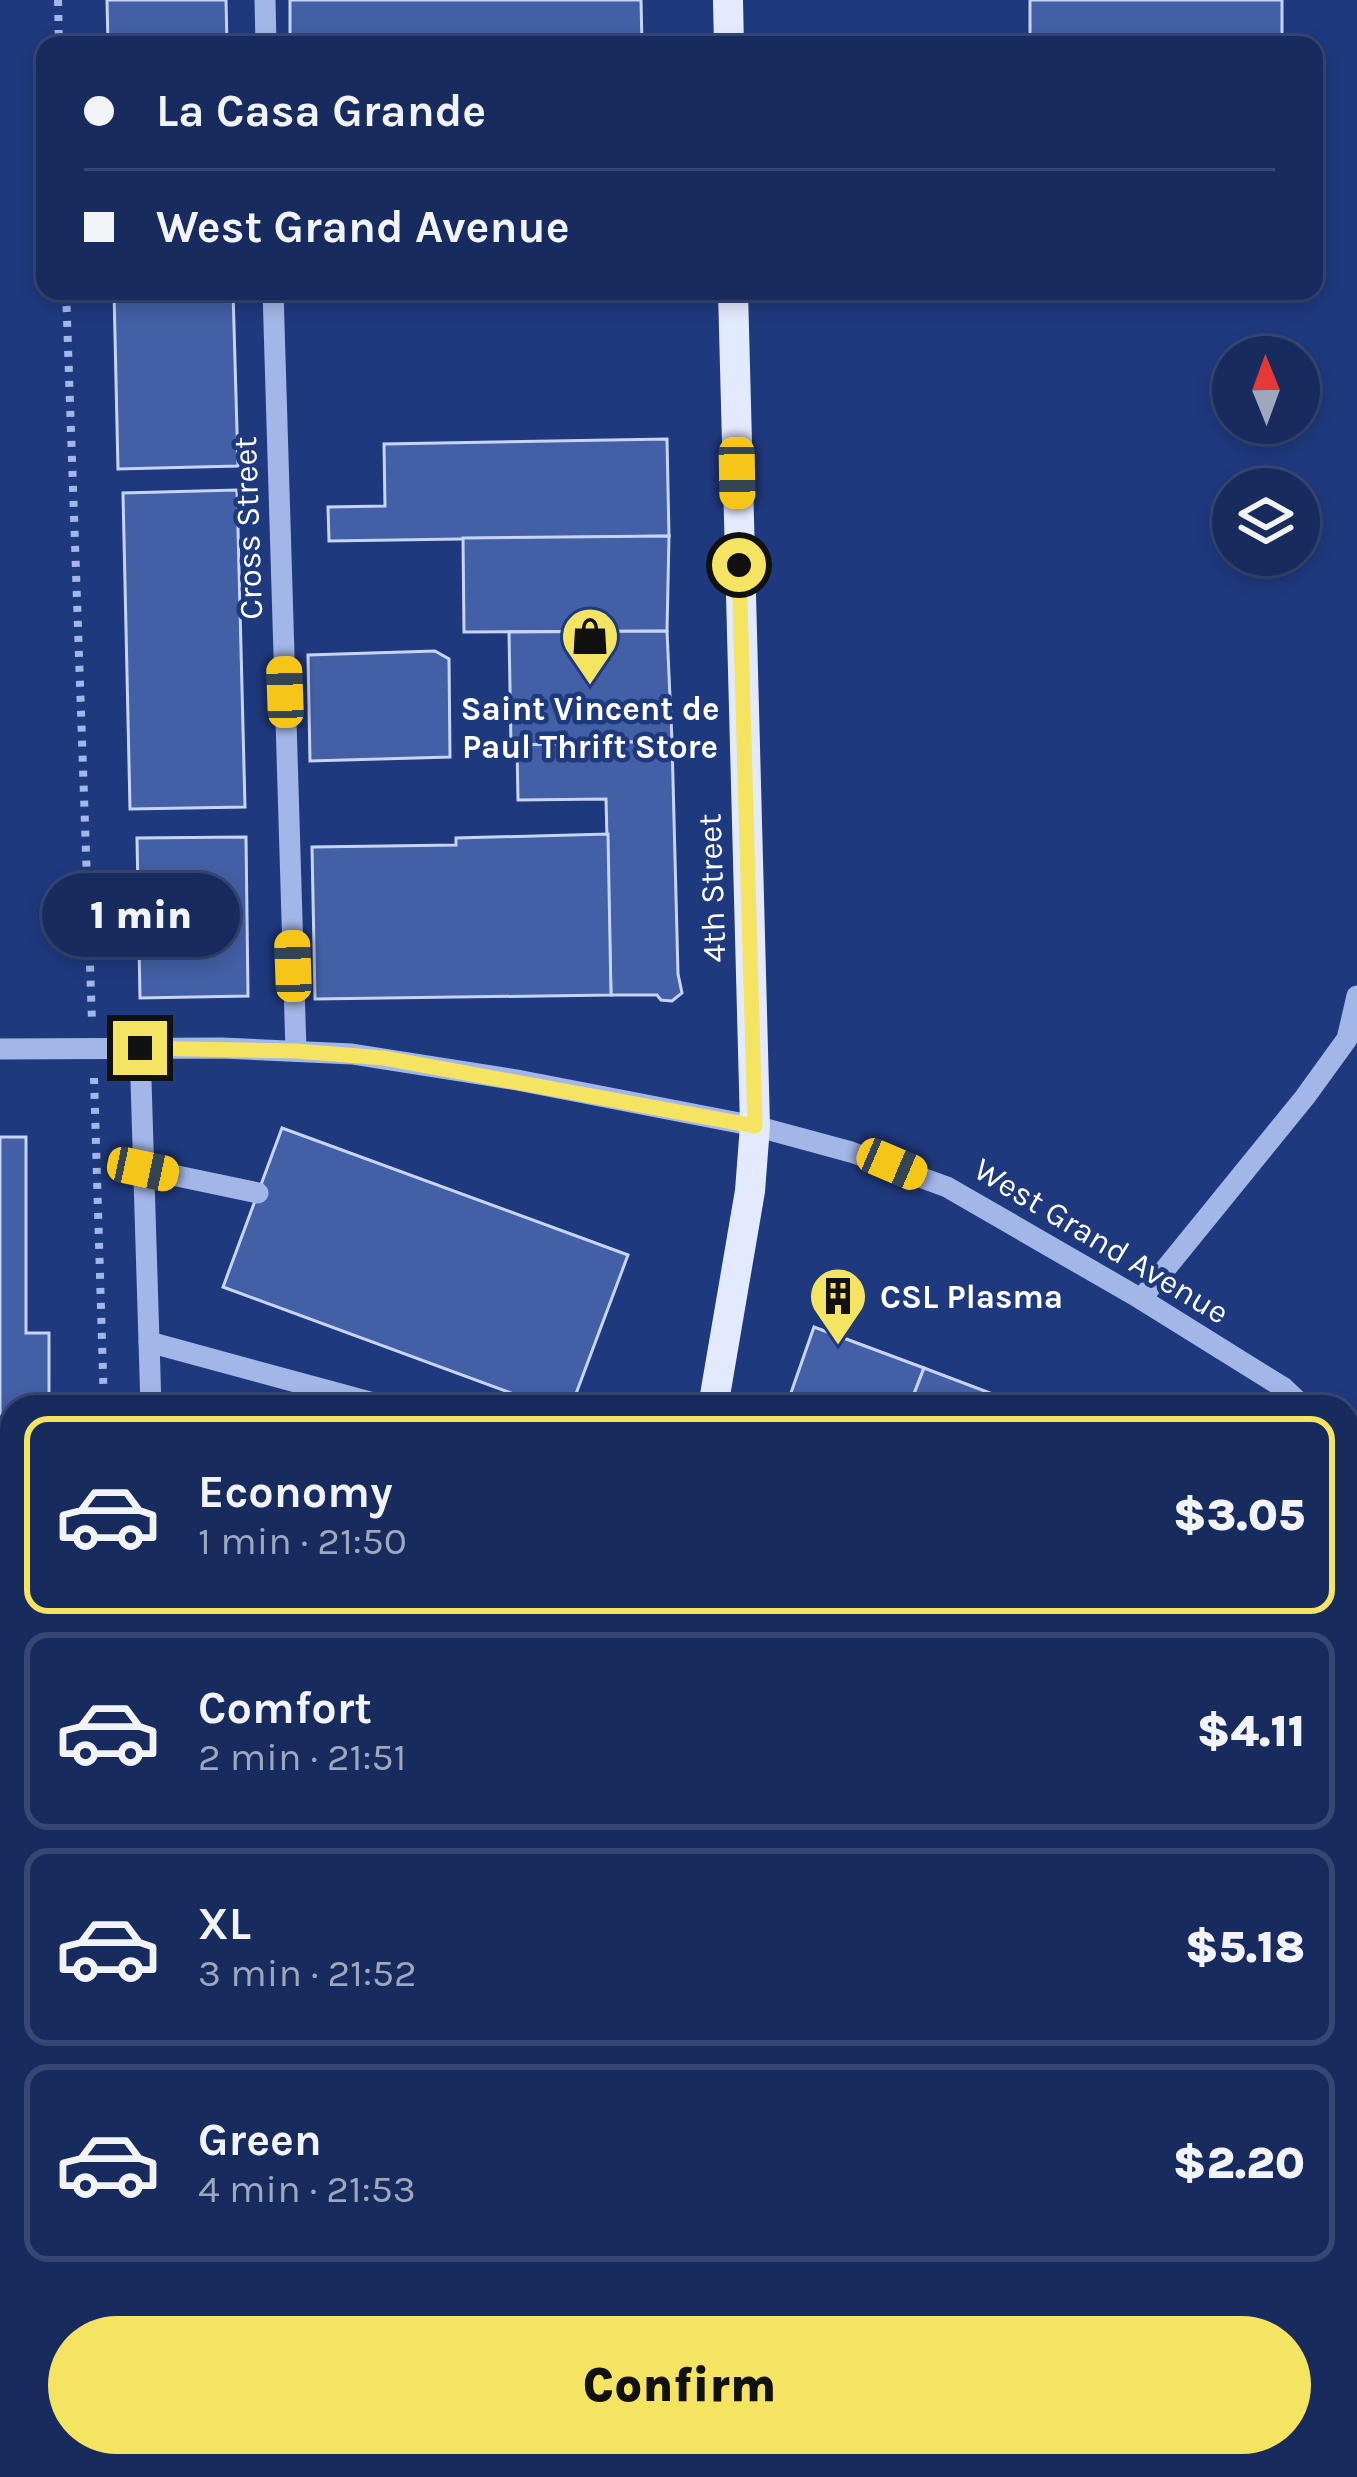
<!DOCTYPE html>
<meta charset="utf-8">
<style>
:root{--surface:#172b5e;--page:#203364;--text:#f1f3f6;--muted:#9ea7bc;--line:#364773;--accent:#f5e362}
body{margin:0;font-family:Karla,sans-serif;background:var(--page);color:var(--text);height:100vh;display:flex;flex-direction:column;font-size:45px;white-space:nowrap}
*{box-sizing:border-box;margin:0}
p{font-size:39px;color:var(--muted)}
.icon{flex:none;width:66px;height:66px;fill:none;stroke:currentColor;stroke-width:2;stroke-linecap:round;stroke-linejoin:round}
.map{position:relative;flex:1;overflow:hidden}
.side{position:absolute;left:0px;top:1395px;width:1359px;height:1083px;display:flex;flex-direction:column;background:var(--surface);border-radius:36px 36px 0 0;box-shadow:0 6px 18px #0003,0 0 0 3px var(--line)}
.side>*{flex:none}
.banner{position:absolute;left:36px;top:36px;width:1287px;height:264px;border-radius:24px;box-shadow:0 6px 18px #0003,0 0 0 3px var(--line);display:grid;align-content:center;height:264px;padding:0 48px;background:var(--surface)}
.needle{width:78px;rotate:359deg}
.buttons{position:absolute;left:1212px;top:336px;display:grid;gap:24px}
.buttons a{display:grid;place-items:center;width:108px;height:108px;border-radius:50%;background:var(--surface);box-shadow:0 6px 18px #0003,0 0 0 3px var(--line);font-size:60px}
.end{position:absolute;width:54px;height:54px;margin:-27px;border:15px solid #f5e362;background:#111;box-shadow:0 0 0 6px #111}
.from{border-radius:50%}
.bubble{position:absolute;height:84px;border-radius:42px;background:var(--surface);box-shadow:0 6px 18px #0003,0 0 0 3px var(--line);font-size:39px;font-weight:800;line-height:84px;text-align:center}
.car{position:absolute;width:36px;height:72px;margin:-36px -18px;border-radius:15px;box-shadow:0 0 9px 3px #0007;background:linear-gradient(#f5c518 24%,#345 0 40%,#f5c518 0 76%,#345 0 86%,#f5c518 0)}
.banner b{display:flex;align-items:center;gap:42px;height:114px;font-size:45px}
.banner b+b{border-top:3px solid var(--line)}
.banner i{width:30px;height:30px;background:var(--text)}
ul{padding:21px 0 0;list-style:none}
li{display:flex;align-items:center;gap:36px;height:198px;margin:0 24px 18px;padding:0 24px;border:6px solid var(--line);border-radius:24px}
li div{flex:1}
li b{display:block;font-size:45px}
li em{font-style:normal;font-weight:800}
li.on{border-color:var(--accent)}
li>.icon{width:108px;height:108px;stroke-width:1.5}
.cta{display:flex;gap:24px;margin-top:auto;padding:24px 48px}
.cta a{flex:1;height:138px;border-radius:72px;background:var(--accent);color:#111;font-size:48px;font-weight:800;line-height:138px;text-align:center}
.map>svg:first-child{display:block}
</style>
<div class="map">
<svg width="1357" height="2477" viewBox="0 0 1357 2477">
<rect width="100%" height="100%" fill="#1f397e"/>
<path fill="#32509c" d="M 12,2125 L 12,2373 L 0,2376 L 0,2133 Z"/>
<g fill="#364a7d" stroke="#96afe9" stroke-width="3">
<path d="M 1357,1782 L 1357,2262 L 1347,2269 L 1347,1788 Z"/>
<path d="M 12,2373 L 12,2466 L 1068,2466 L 1052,2477 L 0,2477 L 0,2376 Z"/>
</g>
<g fill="#435fa5" stroke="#c6d4f6" stroke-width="3">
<path d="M 107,0 L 226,0 L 227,45 L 108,45 Z"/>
<path d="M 290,0 L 641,0 L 642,45 L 386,45 L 386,36 L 290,37 Z"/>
<rect x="1030" y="0" width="252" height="45"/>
<path d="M 114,291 L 233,291 L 238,466 L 118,469 Z"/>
<path d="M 667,439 L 669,536 L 329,541 L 328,507 L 385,506 L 384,444 Z"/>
<path d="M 237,490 L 245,807 L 130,809 L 123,493 Z"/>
<path d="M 669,536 L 667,631 L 464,632 L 463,538 Z"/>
<path d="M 667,631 L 672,741 L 511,745 L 509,632 Z"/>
<path d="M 435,651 L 449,659 L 450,757 L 310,761 L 308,655 Z"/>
<path d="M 672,741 L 678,974 L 682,993 L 672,1001 L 661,1000 L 657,995 L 611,995 L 606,799 L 518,800 L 517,745 Z"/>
<path d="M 608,834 L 611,995 L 315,999 L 312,847 L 456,845 L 456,838 Z"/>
<path d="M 246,837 L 248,996 L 140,998 L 137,838 Z"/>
<path d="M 282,1128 L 628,1255 L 571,1407 L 549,1407 L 223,1287 Z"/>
<path d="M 0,1137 L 26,1137 L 26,1333 L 49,1333 L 49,1407 L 12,1407 L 12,1411 L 5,1411 L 5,1443 L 0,1443 Z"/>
<path d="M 814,1327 L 924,1368 L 909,1407 L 786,1407 Z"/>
<path d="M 924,1368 L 1027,1407 L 909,1407 Z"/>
<path d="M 1347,1597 L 1357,1612 L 1357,1644 L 1347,1650 Z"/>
<path d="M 1357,1644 L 1357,1712 L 1347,1719 L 1347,1650 Z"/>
<path d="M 1357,1712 L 1357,1774 L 1347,1780 L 1347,1719 Z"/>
</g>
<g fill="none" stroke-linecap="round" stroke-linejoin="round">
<g stroke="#a2b6e7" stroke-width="8" stroke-dasharray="6 9" stroke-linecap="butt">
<path d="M 58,0 L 59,45"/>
<path d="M 66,291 L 92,1021"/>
<path d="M 94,1078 L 104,1407"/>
<path d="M 0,1803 L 12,1803"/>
<path d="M 133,2466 L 134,2477"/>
</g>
<g stroke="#a2b6e7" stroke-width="21">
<path d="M 265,0 L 266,45"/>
<path d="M 273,291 L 296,1051"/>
<path d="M 140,1048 L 151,1407"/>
<path d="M 0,1049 L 222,1048 L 352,1054 L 517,1080 L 755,1126 L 851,1152 L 947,1187 L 1141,1299 L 1284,1388 L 1304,1407"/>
<path d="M 144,1169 L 258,1193"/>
<path d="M 1141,1299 L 1305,1097 L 1347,1039 L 1357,996"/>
<path d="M 149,1342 L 388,1407"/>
<path d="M 1347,1446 L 1357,1457"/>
</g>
<g stroke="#e4eafd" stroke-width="30">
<path d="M 728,0 L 729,45"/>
<path d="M 713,1407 L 750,1191 L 755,1126 L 733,291"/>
<path d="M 895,2466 L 898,2477"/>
<path d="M 963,2466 L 966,2477"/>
</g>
</g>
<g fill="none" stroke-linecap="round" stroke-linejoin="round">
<path stroke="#f5e362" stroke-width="15" d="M 140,1048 L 296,1051 L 384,1058 L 755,1126 L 739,565"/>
</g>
<defs>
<symbol id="shop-pin" viewBox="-11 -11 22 30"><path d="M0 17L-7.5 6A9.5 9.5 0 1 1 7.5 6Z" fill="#f5e362" stroke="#1f397e"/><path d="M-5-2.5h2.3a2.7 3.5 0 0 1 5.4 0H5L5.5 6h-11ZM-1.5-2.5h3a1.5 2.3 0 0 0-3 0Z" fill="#111"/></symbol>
<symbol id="building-pin" viewBox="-11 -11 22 30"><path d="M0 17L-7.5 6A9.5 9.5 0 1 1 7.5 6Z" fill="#f5e362" stroke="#1f397e"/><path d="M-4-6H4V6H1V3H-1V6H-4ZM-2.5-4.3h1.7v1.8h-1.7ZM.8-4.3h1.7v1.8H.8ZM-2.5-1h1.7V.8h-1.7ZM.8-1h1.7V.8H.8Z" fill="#111"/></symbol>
</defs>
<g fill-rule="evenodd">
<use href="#shop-pin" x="557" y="603" width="66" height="90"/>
<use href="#building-pin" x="805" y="1263" width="66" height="90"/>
</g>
<g text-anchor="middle" stroke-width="9" stroke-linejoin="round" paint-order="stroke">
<g font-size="33" fill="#fff" stroke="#1f397e">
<text transform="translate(247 528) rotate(-92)" y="12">Cross Street</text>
<text transform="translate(711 888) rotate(-92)" y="12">4th Street</text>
<text transform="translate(1102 1240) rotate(31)" y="12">West Grand Avenue</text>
</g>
<g font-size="33" font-weight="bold" fill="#fff" stroke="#1f397e">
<text x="590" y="720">Saint Vincent de<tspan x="590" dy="38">Paul Thrift Store</tspan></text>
<text x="880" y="1308" text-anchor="start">CSL Plasma</text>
</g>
</g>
</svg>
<div class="buttons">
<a><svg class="needle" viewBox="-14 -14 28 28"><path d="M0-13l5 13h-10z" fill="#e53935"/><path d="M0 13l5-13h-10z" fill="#9ea7bc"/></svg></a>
<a><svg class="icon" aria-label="layers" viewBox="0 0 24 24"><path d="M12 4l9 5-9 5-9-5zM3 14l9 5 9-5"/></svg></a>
</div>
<i class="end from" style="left:739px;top:565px"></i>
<i class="end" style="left:140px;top:1048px"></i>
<div class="bubble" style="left:42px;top:873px;width:198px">1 min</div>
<i class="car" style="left:737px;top:473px;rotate:179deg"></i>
<i class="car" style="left:285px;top:692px;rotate:358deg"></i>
<i class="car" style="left:293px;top:966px;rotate:358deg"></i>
<i class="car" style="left:892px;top:1164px;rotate:113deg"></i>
<i class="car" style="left:143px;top:1169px;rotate:102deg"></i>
<div class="banner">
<b><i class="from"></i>La Casa Grande</b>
<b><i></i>West Grand Avenue</b>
</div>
<section class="side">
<ul>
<li class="on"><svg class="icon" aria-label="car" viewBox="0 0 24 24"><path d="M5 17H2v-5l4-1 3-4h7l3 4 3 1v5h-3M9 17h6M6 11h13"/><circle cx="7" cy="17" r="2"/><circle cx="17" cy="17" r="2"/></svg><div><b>Economy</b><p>1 min · 21:50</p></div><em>$3.05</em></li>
<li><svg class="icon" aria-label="car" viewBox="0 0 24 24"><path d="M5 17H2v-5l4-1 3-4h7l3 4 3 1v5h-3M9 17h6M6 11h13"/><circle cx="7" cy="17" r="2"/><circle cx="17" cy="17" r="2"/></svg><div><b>Comfort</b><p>2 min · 21:51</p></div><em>$4.11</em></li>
<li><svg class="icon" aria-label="car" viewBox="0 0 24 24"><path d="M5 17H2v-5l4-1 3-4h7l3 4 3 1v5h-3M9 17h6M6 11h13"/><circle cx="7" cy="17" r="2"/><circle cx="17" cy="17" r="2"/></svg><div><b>XL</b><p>3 min · 21:52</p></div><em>$5.18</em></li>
<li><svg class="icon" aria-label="car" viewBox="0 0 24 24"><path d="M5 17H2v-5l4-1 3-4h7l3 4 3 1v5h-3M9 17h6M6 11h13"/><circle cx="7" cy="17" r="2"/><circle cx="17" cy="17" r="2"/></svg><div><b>Green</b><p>4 min · 21:53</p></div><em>$2.20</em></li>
</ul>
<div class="cta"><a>Confirm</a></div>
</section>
</div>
